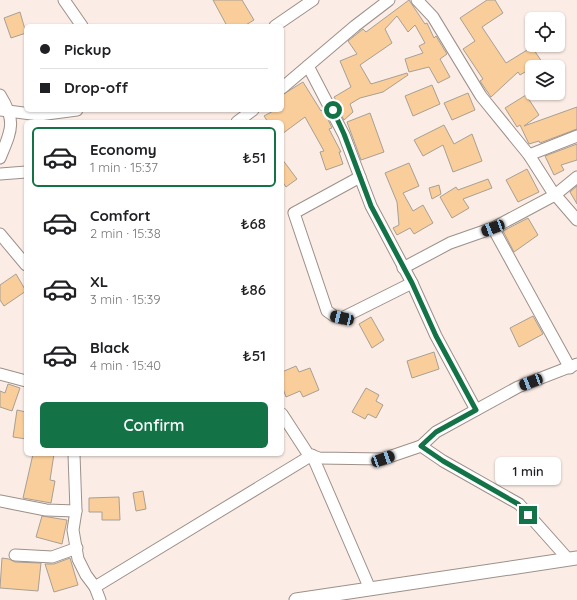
<!DOCTYPE html>
<meta charset="utf-8">
<style>
:root{--surface:#fff;--page:#f2f2f2;--text:#202124;--muted:#757577;--line:#e0e0e0;--accent:#147247}
body{margin:0;font-family:Quicksand,sans-serif;background:var(--page);color:var(--text);height:100vh;display:flex;flex-direction:column;font-size:15px;white-space:nowrap}
*{box-sizing:border-box;margin:0}
p{font-size:13px;color:var(--muted)}
.icon{flex:none;width:22px;height:22px;fill:none;stroke:currentColor;stroke-width:2;stroke-linecap:round;stroke-linejoin:round}
.map{position:relative;flex:1;overflow:hidden}
.panel{position:absolute;left:24px;top:120px;width:260px;height:336px;display:flex;flex-direction:column;background:var(--surface);border-radius:6px;box-shadow:0 1px 3px #0004}
.panel>*{flex:none}
.guide{position:absolute;left:24px;top:24px;width:260px;height:88px;border-radius:6px;box-shadow:0 1px 3px #0004;display:grid;align-content:center;height:88px;padding:0 16px;background:var(--surface)}
.tools{position:absolute;left:525px;top:12px;display:grid;gap:8px}
.tools a{display:grid;place-items:center;width:40px;height:40px;border-radius:6px;background:var(--surface);box-shadow:0 1px 3px #0004;font-size:20px}
.end{position:absolute;width:18px;height:18px;margin:-9px;border:5px solid #147247;background:#fff;box-shadow:0 0 0 2px #fff}
.from{border-radius:50%}
.bubble{position:absolute;height:28px;border-radius:6px;background:var(--surface);box-shadow:0 1px 3px #0004;font-size:13px;font-weight:600;line-height:28px;text-align:center}
.car{position:absolute;width:12px;height:24px;margin:-12px -6px;border-radius:5px;box-shadow:0 0 3px 1px #0007;background:linear-gradient(#222 24%,#8ab4d8 0 40%,#222 0 76%,#8ab4d8 0 86%,#222 0)}
.guide b{display:flex;align-items:center;gap:14px;height:38px;font-size:15px}
.guide b+b{border-top:1px solid var(--line)}
.guide i{width:10px;height:10px;background:var(--text)}
ul{padding:7px 0 0;list-style:none}
li{display:flex;align-items:center;gap:12px;height:60px;margin:0 8px 6px;padding:0 8px;border:2px solid transparent;border-radius:6px}
li div{flex:1}
li b{display:block;font-size:15px}
li em{font-style:normal;font-weight:600}
li.selected{border-color:var(--accent)}
li>.icon{width:36px;height:36px;stroke-width:1.5}
.action{display:flex;gap:8px;margin-top:auto;padding:8px 16px}
.action a{flex:1;height:46px;border-radius:6px;background:var(--accent);color:#fff;font-size:16px;font-weight:600;line-height:46px;text-align:center}
.map>svg:first-child{display:block}
</style>
<div class="map">
<svg width="577" height="600" viewBox="0 0 577 600">
<rect width="100%" height="100%" fill="#fbede5"/>
<g fill="#f9ce9a" stroke="#a89f94">
<path d="M 213,0 L 242,0 L 254,20 L 244,26 L 227,26 Z"/>
<path d="M 409,0 L 425,24 L 427,23 L 434,38 L 436,36 L 447,54 L 440,59 L 450,77 L 438,83 L 429,67 L 409,72 L 405,59 L 423,53 L 419,46 L 425,43 L 415,25 L 408,32 L 397,16 L 385,29 L 392,43 L 360,65 L 371,84 L 407,73 L 408,75 L 383,92 L 360,98 L 350,104 L 353,112 L 344,120 L 334,101 L 336,100 L 334,97 L 351,87 L 340,61 L 357,54 L 348,41 L 363,29 L 366,32 Z"/>
<path d="M 487,0 L 495,0 L 503,13 L 482,27 L 506,63 L 532,47 L 542,62 L 520,75 L 518,72 L 491,97 L 480,81 L 483,79 L 463,49 L 475,41 L 460,18 Z"/>
<path d="M 20,12 L 26,33 L 11,38 L 4,18 Z"/>
<path d="M 303,82 L 321,111 L 323,109 L 332,128 L 329,129 L 341,152 L 339,152 L 343,164 L 326,170 L 320,152 L 324,151 L 305,117 L 282,134 L 282,122 L 268,122 L 264,116 L 275,110 L 282,110 L 282,95 Z"/>
<path d="M 432,85 L 440,104 L 413,116 L 405,96 Z"/>
<path d="M 468,93 L 475,110 L 452,120 L 444,103 Z"/>
<path d="M 526,95 L 539,115 L 524,126 L 577,107 L 577,129 L 540,143 L 539,141 L 529,144 L 520,125 L 517,127 L 505,108 Z"/>
<path d="M 370,113 L 384,152 L 361,160 L 347,122 Z"/>
<path d="M 444,125 L 454,144 L 472,134 L 482,161 L 453,172 L 443,145 L 423,156 L 414,140 Z"/>
<path d="M 577,144 L 577,160 L 561,165 L 564,170 L 554,175 L 545,156 Z"/>
<path d="M 282,159 L 297,179 L 286,187 L 282,181 Z"/>
<path d="M 409,163 L 419,186 L 403,193 L 413,211 L 423,205 L 433,223 L 414,234 L 410,228 L 397,235 L 393,228 L 399,225 L 397,202 L 385,173 Z"/>
<path d="M 527,169 L 539,192 L 518,202 L 506,180 Z"/>
<path d="M 488,179 L 492,188 L 463,199 L 469,208 L 452,218 L 440,197 L 456,187 L 458,190 Z"/>
<path d="M 439,185 L 441,194 L 432,199 L 429,188 Z"/>
<path d="M 577,186 L 577,204 L 570,192 Z"/>
<path d="M 528,218 L 538,235 L 514,252 L 503,231 Z"/>
<path d="M 16,274 L 26,291 L 4,306 L 0,300 L 0,285 Z"/>
<path d="M 533,316 L 543,334 L 519,347 L 510,328 Z"/>
<path d="M 371,317 L 384,340 L 372,348 L 359,324 Z"/>
<path d="M 434,352 L 439,369 L 412,378 L 407,361 Z"/>
<path d="M 296,366 L 299,372 L 310,368 L 319,390 L 303,397 L 300,391 L 286,397 L 282,386 L 282,372 Z"/>
<path d="M 8,384 L 20,388 L 12,411 L 0,407 L 0,391 L 5,393 Z"/>
<path d="M 366,388 L 379,395 L 376,401 L 383,405 L 376,418 L 368,414 L 365,419 L 352,412 Z"/>
<path d="M 17,410 L 26,412 L 26,439 L 13,437 Z"/>
<path d="M 33,454 L 54,454 L 50,480 L 55,481 L 51,503 L 23,498 Z"/>
<path d="M 143,491 L 146,509 L 136,511 L 133,493 Z"/>
<path d="M 119,497 L 120,520 L 102,520 L 102,512 L 89,512 L 89,498 Z"/>
<path d="M 42,516 L 67,520 L 62,544 L 36,537 Z"/>
<path d="M 2,558 L 9,559 L 15,562 L 41,563 L 38,591 L 0,588 Z"/>
<path d="M 70,558 L 78,585 L 54,592 L 45,564 L 54,564 Z"/>
</g>
<g fill="none" stroke-linecap="round" stroke-linejoin="round">
<defs>
<g id="minor">
<path d="M 64,0 L 82,26"/>
<path d="M 417,0 L 433,17 L 481,96 L 529,155 L 552,191 L 577,220"/>
<path d="M 275,26 L 313,0"/>
<path d="M 308,66 L 344,135 L 371,206 L 412,283 L 436,336 L 476,410"/>
<path d="M 282,88 L 355,26 L 389,0"/>
<path d="M 0,95 C 17,122 11,131 0,158"/>
<path d="M 0,110 L 39,115 L 77,110"/>
<path d="M 237,122 L 253,110"/>
<path d="M 529,155 L 577,136"/>
<path d="M 0,174 L 26,172"/>
<path d="M 360,177 L 294,213 L 327,311 L 334,316 L 342,318 L 412,283"/>
<path d="M 493,228 L 570,368"/>
<path d="M 0,234 L 26,265"/>
<path d="M 403,268 L 450,243 L 493,228 L 555,195 L 577,177"/>
<path d="M 0,374 L 26,381"/>
<path d="M 282,414 L 308,454 L 319,458 L 383,459 L 421,446 L 436,432 L 518,387 L 577,364"/>
<path d="M 421,446 L 443,461 L 519,504 L 568,559"/>
<path d="M 74,454 L 76,511 L 73,530 L 78,559 L 86,575 L 95,587 L 100,600"/>
<path d="M 0,501 L 46,510 L 76,511"/>
<path d="M 15,555 L 52,557 L 77,548"/>
<path d="M 95,587 L 312,455 L 370,589"/>
</g>
<path id="tertiary" d="M 296,600 L 577,558"/>
</defs>
<use href="#minor" stroke="#9d9089" stroke-width="13"/>
<use href="#tertiary" stroke="#9d9089" stroke-width="15"/>
<use href="#minor" stroke="#fff" stroke-width="11"/>
<use href="#tertiary" stroke="#fff" stroke-width="13"/>
</g>
<g fill="none" stroke-linecap="round" stroke-linejoin="round">
<path stroke="#147247" stroke-width="5" d="M 333,110 L 344,134 L 371,206 L 412,283 L 436,336 L 476,410 L 436,432 L 421,446 L 443,461 L 518,504 L 528,515"/>
</g>
</svg>
<div class="tools">
<a><svg class="icon" aria-label="locate" viewBox="0 0 24 24"><circle cx="12" cy="12" r="6"/><path d="M12 2v4M12 18v4M2 12h4M18 12h4"/></svg></a>
<a><svg class="icon" aria-label="layers" viewBox="0 0 24 24"><path d="M12 4l9 5-9 5-9-5zM3 14l9 5 9-5"/></svg></a>
</div>
<i class="end from" style="left:333px;top:110px"></i>
<i class="end" style="left:528px;top:515px"></i>
<div class="bubble" style="left:495px;top:457px;width:66px">1 min</div>
<i class="car" style="left:493px;top:228px;rotate:249deg"></i>
<i class="car" style="left:342px;top:318px;rotate:283deg"></i>
<i class="car" style="left:531px;top:382px;rotate:249deg"></i>
<i class="car" style="left:383px;top:459px;rotate:70deg"></i>
<div class="guide">
<b><i class="from"></i>Pickup</b>
<b><i></i>Drop-off</b>
</div>
<section class="panel">
<ul>
<li class="selected"><svg class="icon" aria-label="car" viewBox="0 0 24 24"><path d="M5 17H2v-5l4-1 3-4h7l3 4 3 1v5h-3M9 17h6M6 11h13"/><circle cx="7" cy="17" r="2"/><circle cx="17" cy="17" r="2"/></svg><div><b>Economy</b><p>1 min · 15:37</p></div><em>₺51</em></li>
<li><svg class="icon" aria-label="car" viewBox="0 0 24 24"><path d="M5 17H2v-5l4-1 3-4h7l3 4 3 1v5h-3M9 17h6M6 11h13"/><circle cx="7" cy="17" r="2"/><circle cx="17" cy="17" r="2"/></svg><div><b>Comfort</b><p>2 min · 15:38</p></div><em>₺68</em></li>
<li><svg class="icon" aria-label="car" viewBox="0 0 24 24"><path d="M5 17H2v-5l4-1 3-4h7l3 4 3 1v5h-3M9 17h6M6 11h13"/><circle cx="7" cy="17" r="2"/><circle cx="17" cy="17" r="2"/></svg><div><b>XL</b><p>3 min · 15:39</p></div><em>₺86</em></li>
<li><svg class="icon" aria-label="car" viewBox="0 0 24 24"><path d="M5 17H2v-5l4-1 3-4h7l3 4 3 1v5h-3M9 17h6M6 11h13"/><circle cx="7" cy="17" r="2"/><circle cx="17" cy="17" r="2"/></svg><div><b>Black</b><p>4 min · 15:40</p></div><em>₺51</em></li>
</ul>
<div class="action"><a>Confirm</a></div>
</section>
</div>
